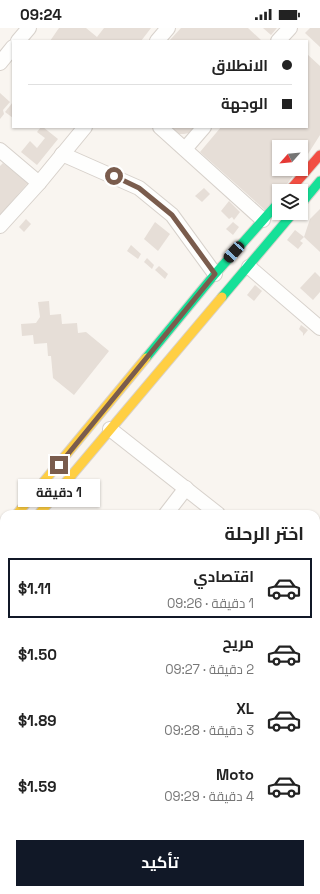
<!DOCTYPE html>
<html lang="ar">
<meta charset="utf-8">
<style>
:root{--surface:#fff;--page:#f2f2f2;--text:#222;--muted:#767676;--line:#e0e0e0;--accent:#111827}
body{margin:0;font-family:"Space Grotesk",Cairo,sans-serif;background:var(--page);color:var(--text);direction:rtl;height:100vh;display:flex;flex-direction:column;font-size:15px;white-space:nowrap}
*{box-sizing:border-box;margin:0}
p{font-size:13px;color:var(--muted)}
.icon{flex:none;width:22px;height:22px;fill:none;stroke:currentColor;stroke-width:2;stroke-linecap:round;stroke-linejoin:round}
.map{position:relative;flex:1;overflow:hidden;direction:ltr}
.panel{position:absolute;left:0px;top:482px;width:320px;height:384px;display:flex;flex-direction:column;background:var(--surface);border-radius:12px 12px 0 0;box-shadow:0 1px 3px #0004;direction:rtl}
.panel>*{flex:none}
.hud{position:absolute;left:12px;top:12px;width:296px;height:88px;border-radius:0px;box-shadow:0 1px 3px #0004;direction:rtl;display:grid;align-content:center;height:88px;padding:0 16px;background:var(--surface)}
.needle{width:26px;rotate:243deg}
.buttons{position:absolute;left:272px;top:112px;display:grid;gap:8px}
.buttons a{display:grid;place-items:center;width:36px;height:36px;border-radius:0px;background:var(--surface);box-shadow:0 1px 3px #0004;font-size:20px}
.end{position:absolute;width:18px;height:18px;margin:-9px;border:5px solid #7a5c4d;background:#fff;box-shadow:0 0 0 2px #fff}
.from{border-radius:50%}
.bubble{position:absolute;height:28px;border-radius:0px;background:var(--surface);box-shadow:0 1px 3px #0004;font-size:13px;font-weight:700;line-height:28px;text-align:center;direction:rtl}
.car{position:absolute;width:12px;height:24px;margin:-12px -6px;border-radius:5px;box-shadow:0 0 3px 1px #0007;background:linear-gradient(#222 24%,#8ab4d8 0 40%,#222 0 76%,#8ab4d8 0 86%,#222 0)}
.hud b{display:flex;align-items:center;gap:14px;height:38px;font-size:15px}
.hud b+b{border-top:1px solid var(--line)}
.hud i{width:10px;height:10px;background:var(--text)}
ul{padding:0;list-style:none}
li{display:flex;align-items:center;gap:12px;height:60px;margin:0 8px 6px;padding:0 8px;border:2px solid transparent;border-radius:0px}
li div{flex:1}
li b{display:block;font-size:15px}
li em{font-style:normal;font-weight:700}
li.on{border-color:var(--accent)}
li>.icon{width:36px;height:36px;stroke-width:1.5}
h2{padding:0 16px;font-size:18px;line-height:48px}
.primary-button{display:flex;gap:8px;margin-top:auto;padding:8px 16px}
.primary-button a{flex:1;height:46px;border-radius:0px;background:var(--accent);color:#fff;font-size:16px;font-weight:700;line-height:46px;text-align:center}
.status{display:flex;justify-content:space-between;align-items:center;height:28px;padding:0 20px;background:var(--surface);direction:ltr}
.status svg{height:11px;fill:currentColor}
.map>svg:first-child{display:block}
</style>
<div class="status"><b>09:24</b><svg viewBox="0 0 49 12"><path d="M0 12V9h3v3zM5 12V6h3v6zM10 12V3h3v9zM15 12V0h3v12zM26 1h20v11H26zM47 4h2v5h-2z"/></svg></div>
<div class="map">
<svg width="320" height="866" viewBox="0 0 320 866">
<rect width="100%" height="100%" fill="#f9f5f0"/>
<g fill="#e6ded7">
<path d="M 59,0 L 86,0 L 97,9 L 104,0 L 151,0 L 141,13 L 50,13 Z"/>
<path d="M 181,0 L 248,0 L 262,13 L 169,13 Z"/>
<path d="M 263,0 L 277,0 L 271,7 Z"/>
<path d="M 310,0 L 320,0 L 320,19 L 305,5 Z"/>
<path d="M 307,26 L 320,38 L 320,107 L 301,137 L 301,119 L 279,119 L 279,141 L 298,141 L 282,163 L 279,163 L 279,167 L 266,183 L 200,124 L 221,99 L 307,99 Z"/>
<path d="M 0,65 L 10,74 L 3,82 L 4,86 L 0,91 Z"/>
<path d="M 13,74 L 13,90 L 5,84 Z"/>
<path d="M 41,99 L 43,99 L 58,111 L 37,137 L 21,124 L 30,113 L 37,120 L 45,110 L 37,104 Z"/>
<path d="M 170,99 L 197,99 L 189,105 L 184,106 L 179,106 Z"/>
<path d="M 3,135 L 28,155 L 0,187 L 0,138 Z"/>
<path d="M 204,160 L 210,166 L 202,174 L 195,168 Z"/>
<path d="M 229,173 L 240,184 L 234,192 L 232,189 L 229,191 L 221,183 Z"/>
<path d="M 320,181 L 320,224 L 304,209 L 310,191 Z"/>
<path d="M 26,191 L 31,196 L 24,204 L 19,199 Z"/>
<path d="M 155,194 L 170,206 L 158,223 L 144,211 Z"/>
<path d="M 233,194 L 239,199 L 233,207 L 226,201 Z"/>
<path d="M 295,202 L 304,209 L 300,213 L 303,215 L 298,221 L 287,212 Z"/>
<path d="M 131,217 L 141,226 L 138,231 L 127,223 Z"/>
<path d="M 147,230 L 154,237 L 152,241 L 144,234 Z"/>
<path d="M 159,238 L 168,246 L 165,251 L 155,242 Z"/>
<path d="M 315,244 L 320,249 L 320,264 L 313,272 L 300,260 Z"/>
<path d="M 255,257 L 262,263 L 254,273 L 247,267 Z"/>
<path d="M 49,273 L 50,287 L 61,286 L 62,296 L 77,295 L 78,305 L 86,304 L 109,323 L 74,367 L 53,350 L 51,328 L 48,328 L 47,315 L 34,316 L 33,307 L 22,308 L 21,296 L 36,295 L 40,289 L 38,274 Z"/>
<path d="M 301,297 L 308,302 L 303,308 L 303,305 L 299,301 Z"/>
<path d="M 102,862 L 126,862 L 128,863 L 125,866 L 121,865 L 121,866 L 115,866 L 112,863 L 108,866 L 101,866 L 100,864 Z"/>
</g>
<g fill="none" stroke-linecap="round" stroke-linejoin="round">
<defs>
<g id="street">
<path d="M 18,13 L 29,0"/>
<path d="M 157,13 L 168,0"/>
<path d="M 278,13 L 290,0"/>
<path d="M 0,35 L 13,19"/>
<path d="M 160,99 L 263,192"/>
<path d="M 185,121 L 204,99"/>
<path d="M 0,122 L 39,155"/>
<path d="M 62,126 L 139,160 L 172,187 L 215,246"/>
<path d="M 0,198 L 39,155 L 85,99"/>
<path d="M 249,239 L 320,300"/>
<path d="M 110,401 L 218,486"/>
<path d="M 166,486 L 186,460"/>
<path d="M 316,516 L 320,511"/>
<path d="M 316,566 L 320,569"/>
<path d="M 0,634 L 4,637"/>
<path d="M 0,685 L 4,680"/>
<path d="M 316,700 L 320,704"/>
<path d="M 0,807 L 4,810"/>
<path d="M 316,820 L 320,815"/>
<path d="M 65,862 L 70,866"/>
<path d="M 151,866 L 155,862"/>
</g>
<g id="fast">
<path d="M 301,176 L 320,153"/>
<path d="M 222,269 L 293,185"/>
<path d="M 146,330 L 215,246 L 279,174"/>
<path d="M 0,507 L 4,502"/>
</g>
<g id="slow">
<path d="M 17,486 L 146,330"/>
<path d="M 39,486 L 222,269"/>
</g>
<g id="jam">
<path d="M 289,163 L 320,127"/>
<path d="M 0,532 L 4,528"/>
</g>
</defs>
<use href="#street" stroke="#d7d1cb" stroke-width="16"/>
<use href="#fast" stroke="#d9d2cb" stroke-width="11"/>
<use href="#slow" stroke="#d9d2cb" stroke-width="11"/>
<use href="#jam" stroke="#d9d2cb" stroke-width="11"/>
<use href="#street" stroke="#fefefd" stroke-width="14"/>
<use href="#fast" stroke="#16e098" stroke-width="9"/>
<use href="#slow" stroke="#ffcf43" stroke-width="9"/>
<use href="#jam" stroke="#f24e42" stroke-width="9"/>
</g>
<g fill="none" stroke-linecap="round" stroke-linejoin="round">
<path stroke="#7a5c4d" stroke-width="5" d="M 59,437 L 215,246 L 172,187 L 139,160 L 114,148"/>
</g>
</svg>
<div class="buttons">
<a><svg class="needle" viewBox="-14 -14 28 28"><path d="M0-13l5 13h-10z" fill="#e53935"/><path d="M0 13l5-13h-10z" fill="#767676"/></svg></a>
<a><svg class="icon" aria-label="layers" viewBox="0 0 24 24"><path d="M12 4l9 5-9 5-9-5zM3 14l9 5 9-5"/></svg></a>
</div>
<i class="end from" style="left:114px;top:148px"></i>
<i class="end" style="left:59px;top:437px"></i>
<div class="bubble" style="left:18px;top:451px;width:82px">1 دقيقة</div>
<i class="car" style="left:234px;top:224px;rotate:222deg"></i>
<div class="hud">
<b><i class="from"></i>الانطلاق</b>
<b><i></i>الوجهة</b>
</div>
<section class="panel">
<h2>اختر الرحلة</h2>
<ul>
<li class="on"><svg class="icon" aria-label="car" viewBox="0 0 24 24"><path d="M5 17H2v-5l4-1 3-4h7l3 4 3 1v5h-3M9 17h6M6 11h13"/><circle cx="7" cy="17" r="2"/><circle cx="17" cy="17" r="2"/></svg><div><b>اقتصادي</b><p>1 دقيقة · 09:26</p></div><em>$1.11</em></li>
<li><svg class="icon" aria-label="car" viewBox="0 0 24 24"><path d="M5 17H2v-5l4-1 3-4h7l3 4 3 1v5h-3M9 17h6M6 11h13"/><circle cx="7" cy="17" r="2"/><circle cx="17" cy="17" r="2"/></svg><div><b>مريح</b><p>2 دقيقة · 09:27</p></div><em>$1.50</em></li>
<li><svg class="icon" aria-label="car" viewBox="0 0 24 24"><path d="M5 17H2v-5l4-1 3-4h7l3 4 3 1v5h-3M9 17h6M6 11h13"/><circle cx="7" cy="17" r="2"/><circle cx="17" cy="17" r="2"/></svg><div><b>XL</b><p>3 دقيقة · 09:28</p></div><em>$1.89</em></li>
<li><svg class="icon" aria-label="car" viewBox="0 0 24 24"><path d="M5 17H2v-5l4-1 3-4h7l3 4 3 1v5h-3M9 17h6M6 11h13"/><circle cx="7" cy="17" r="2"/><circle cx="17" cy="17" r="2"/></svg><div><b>Moto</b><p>4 دقيقة · 09:29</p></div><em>$1.59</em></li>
</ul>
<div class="primary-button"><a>تأكيد</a></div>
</section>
</div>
